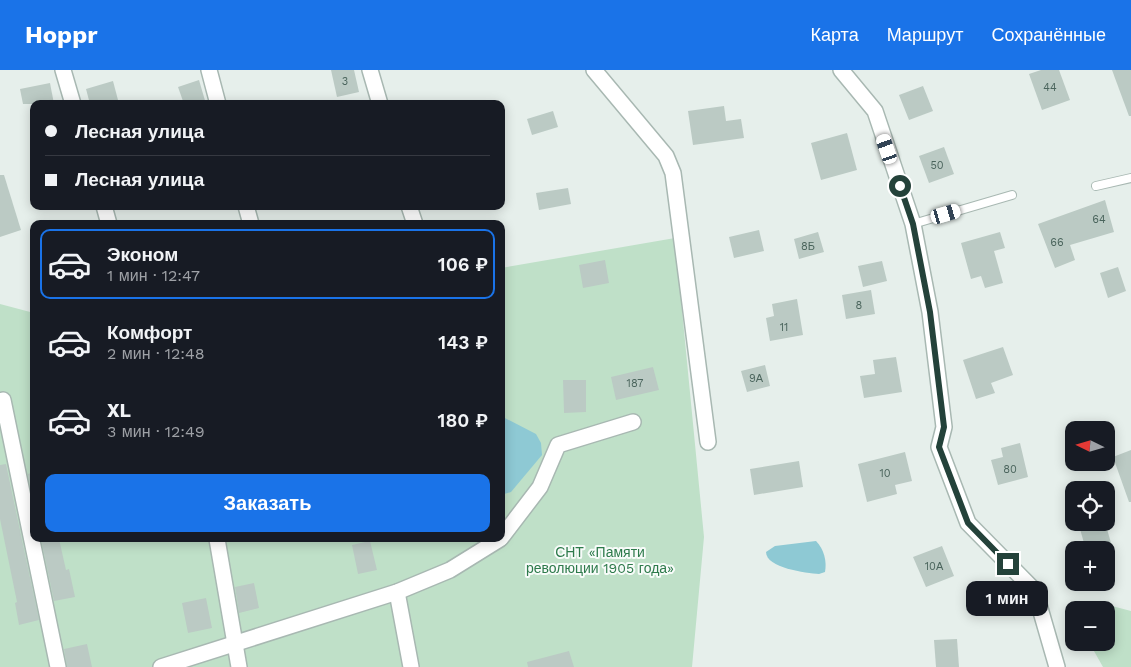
<!DOCTYPE html>
<html lang="ru">
<meta charset="utf-8">
<style>
:root{--surface:#171b24;--page:#20242c;--text:#f1f3f6;--muted:#9ea1a6;--line:#363941;--accent:#1a73e8}
body{margin:0;font-family:"Work Sans",sans-serif;background:var(--page);color:var(--text);height:100vh;display:flex;flex-direction:column;font-size:19px;white-space:nowrap}
*{box-sizing:border-box;margin:0}
p{font-size:16px;color:var(--muted)}
.icon{flex:none;width:28px;height:28px;fill:none;stroke:currentColor;stroke-width:2;stroke-linecap:round;stroke-linejoin:round}
.map{position:relative;flex:1;overflow:hidden}
.sheet{position:absolute;left:30px;top:150px;width:475px;height:322px;display:flex;flex-direction:column;background:var(--surface);border-radius:10px;box-shadow:0 2px 12px #0003}
.sheet>*{flex:none}
.banner{position:absolute;left:30px;top:30px;width:475px;height:110px;border-radius:10px;box-shadow:0 2px 12px #0003;display:grid;align-content:center;height:110px;padding:0 15px;background:var(--surface)}
.needle{width:32px;rotate:275deg}
.buttons{position:absolute;left:1065px;top:351px;display:grid;gap:10px}
.buttons a{display:grid;place-items:center;width:50px;height:50px;border-radius:10px;background:var(--surface);box-shadow:0 2px 12px #0003;font-size:25px}
.end{position:absolute;width:22px;height:22px;margin:-11px;border:6px solid #24423a;background:#fff;box-shadow:0 0 0 2px #fff}
.from{border-radius:50%}
.bubble{position:absolute;height:35px;border-radius:10px;background:var(--surface);box-shadow:0 2px 12px #0003;font-size:16px;font-weight:600;line-height:35px;text-align:center}
.car{position:absolute;width:15px;height:30px;margin:-15px -8px;border-radius:6px;box-shadow:0 0 4px 1px #0007;background:linear-gradient(#fff 24%,#345 0 40%,#fff 0 76%,#345 0 86%,#fff 0)}
.banner b{display:flex;align-items:center;gap:18px;height:48px;font-size:19px}
.banner b+b{border-top:1px solid var(--line)}
.banner i{width:12px;height:12px;background:var(--text)}
ul{padding:9px 0 0;list-style:none}
li{display:flex;align-items:center;gap:15px;height:70px;margin:0 10px 8px;padding:0 5px;border:2px solid transparent;border-radius:10px}
li div{flex:1}
li b{display:block;font-size:19px}
li em{font-style:normal;font-weight:600}
li.on{border-color:var(--accent)}
li>.icon{width:45px;height:45px;stroke-width:1.5}
.button{display:flex;gap:10px;margin-top:auto;padding:10px 15px}
.button a{flex:1;height:58px;border-radius:10px;background:var(--accent);color:#fff;font-size:20px;font-weight:600;line-height:58px;text-align:center}
header{display:flex;align-items:center;gap:30px;box-sizing:border-box;height:70px;padding:0 25px;background:var(--accent);color:#fff}
header strong{font-size:24px}
nav{display:flex;gap:28px;margin-inline-start:auto;font-size:18px}
.map>svg:first-child{display:block}
</style>
<header>
<strong>Hoppr</strong>
<nav><a>Карта</a><a>Маршрут</a><a>Сохранённые</a></nav>
</header>
<div class="map">
<svg width="1131" height="597" viewBox="0 0 1131 597">
<rect width="100%" height="100%" fill="#e6efeb"/>
<g fill="#bfe0c8">
<path d="M 675,168 L 704,467 L 692,597 L 0,597 L 0,234 L 34,243 L 34,469 L 501,469 L 501,198 Z"/>
<path d="M 1098,536 L 1112,536 L 1131,541 L 1131,597 L 1103,597 L 1090,574 L 1106,572 L 1106,540 L 1093,540 Z"/>
</g>
<g fill="#8ec9d4">
<path d="M 501,346 L 536,364 L 541,373 L 542,385 L 511,422 L 501,425 Z"/>
<path d="M 816,471 C 824,479 827,491 825,502 L 819,504 C 806,503 766,498 766,482 L 775,476 Z"/>
</g>
<g fill="#bbcac4">
<path d="M 331,0 L 354,0 L 359,22 L 337,27 Z"/>
<path d="M 1041,0 L 1059,0 L 1070,30 L 1042,40 L 1029,4 Z"/>
<path d="M 1112,0 L 1131,0 L 1131,46 L 1129,46 Z"/>
<path d="M 199,10 L 206,34 L 184,34 L 178,17 Z"/>
<path d="M 113,11 L 118,30 L 105,34 L 90,34 L 86,19 Z"/>
<path d="M 50,13 L 54,34 L 23,34 L 20,19 Z"/>
<path d="M 923,16 L 933,41 L 909,50 L 899,25 Z"/>
<path d="M 724,36 L 726,51 L 741,49 L 744,68 L 693,75 L 688,41 Z"/>
<path d="M 553,41 L 558,57 L 532,65 L 527,49 Z"/>
<path d="M 847,63 L 857,100 L 821,110 L 811,73 Z"/>
<path d="M 944,77 L 954,104 L 929,113 L 919,86 Z"/>
<path d="M 0,105 L 4,105 L 21,160 L 0,167 Z"/>
<path d="M 568,118 L 571,134 L 539,140 L 536,123 Z"/>
<path d="M 1105,130 L 1114,162 L 1070,175 L 1075,190 L 1055,198 L 1038,154 Z"/>
<path d="M 759,160 L 764,181 L 734,188 L 729,167 Z"/>
<path d="M 818,162 L 824,182 L 799,189 L 794,169 Z"/>
<path d="M 1000,162 L 1005,178 L 994,181 L 1003,213 L 985,218 L 981,206 L 971,209 L 961,173 Z"/>
<path d="M 605,190 L 609,213 L 583,218 L 579,195 Z"/>
<path d="M 882,191 L 887,211 L 863,217 L 858,196 Z"/>
<path d="M 1118,197 L 1126,221 L 1108,228 L 1100,203 Z"/>
<path d="M 871,220 L 875,244 L 846,249 L 842,225 Z"/>
<path d="M 797,229 L 803,265 L 770,271 L 766,248 L 774,246 L 772,234 Z"/>
<path d="M 1003,277 L 1013,305 L 991,313 L 995,323 L 976,329 L 963,290 Z"/>
<path d="M 896,287 L 902,322 L 864,328 L 860,306 L 875,304 L 873,290 Z"/>
<path d="M 765,295 L 770,316 L 747,322 L 741,301 Z"/>
<path d="M 653,297 L 659,320 L 616,330 L 611,307 Z"/>
<path d="M 563,310 L 586,310 L 586,342 L 564,343 Z"/>
<path d="M 1020,373 L 1028,407 L 998,415 L 991,390 L 1003,387 L 1001,378 Z"/>
<path d="M 1131,380 L 1131,432 L 1129,432 L 1113,387 Z"/>
<path d="M 905,382 L 912,411 L 895,415 L 897,424 L 867,432 L 858,394 Z"/>
<path d="M 799,391 L 803,417 L 754,425 L 750,399 Z"/>
<path d="M 6,394 L 39,550 L 19,555 L 15,533 L 17,532 L 0,449 L 0,395 Z"/>
<path d="M 34,402 L 34,421 L 31,421 L 28,404 Z"/>
<path d="M 1078,452 L 1105,452 L 1113,480 L 1086,480 Z"/>
<path d="M 41,469 L 59,469 L 66,500 L 69,499 L 75,527 L 54,531 Z"/>
<path d="M 370,471 L 377,500 L 358,504 L 352,475 Z"/>
<path d="M 942,476 L 954,506 L 926,517 L 913,487 Z"/>
<path d="M 254,513 L 259,538 L 239,543 L 235,517 Z"/>
<path d="M 206,528 L 212,558 L 188,563 L 182,533 Z"/>
<path d="M 957,569 L 959,597 L 936,597 L 934,570 Z"/>
<path d="M 87,574 L 92,597 L 67,597 L 64,579 Z"/>
<path d="M 569,581 L 574,597 L 528,597 L 527,592 Z"/>
</g>
<g fill="none" stroke-linecap="round" stroke-linejoin="round">
<defs>
<g id="service">
<path d="M 1096,116 L 1131,108"/>
<path d="M 913,154 L 1012,125"/>
</g>
<g id="minor">
<path d="M 63,0 L 73,34"/>
<path d="M 209,0 L 218,34"/>
<path d="M 370,0 L 380,34"/>
<path d="M 594,0 L 666,86 L 673,103 L 708,372"/>
<path d="M 841,0 L 875,41 L 913,154 L 930,242 L 944,357 L 939,377 L 968,453 L 1035,521 L 1057,597"/>
<path d="M 104,136 L 109,154"/>
<path d="M 246,136 L 251,154"/>
<path d="M 409,136 L 415,154"/>
<path d="M 3,330 L 58,597"/>
<path d="M 501,468 L 540,417 L 558,375 L 633,352"/>
<path d="M 217,469 L 239,597"/>
<path d="M 397,522 L 411,597"/>
<path d="M 161,597 L 397,522 L 450,500 L 500,469"/>
</g>
</defs>
<use href="#service" stroke="#a8b8b2" stroke-width="10"/>
<use href="#minor" stroke="#a8b8b2" stroke-width="18"/>
<use href="#service" stroke="#fff" stroke-width="8"/>
<use href="#minor" stroke="#fff" stroke-width="15"/>
</g>
<g fill="none" stroke-linecap="round" stroke-linejoin="round">
<path stroke="#24423a" stroke-width="6" d="M 900,116 L 913,154 L 930,242 L 944,357 L 939,377 L 968,453 L 1008,494"/>
</g>
<g text-anchor="middle" stroke-width="4" stroke-linejoin="round" paint-order="stroke">
<g font-size="11" fill="#4a645c">
<text x="345" y="15">3</text>
<text x="1050" y="21">44</text>
<text x="937" y="99">50</text>
<text x="1099" y="153">64</text>
<text x="1057" y="176">66</text>
<text x="808" y="180">8Б</text>
<text x="859" y="239">8</text>
<text x="784" y="261">11</text>
<text x="756" y="312">9А</text>
<text x="635" y="317">187</text>
<text x="1010" y="403">80</text>
<text x="885" y="407">10</text>
<text x="934" y="500">10А</text>
</g>
<g font-size="14" fill="#2d7a4b" stroke="#f7fbf9">
<text x="600" y="487">СНТ «Памяти<tspan x="600" dy="16">революции 1905 года»</tspan></text>
</g>
</g>
</svg>
<div class="buttons">
<a><svg class="needle" viewBox="-14 -14 28 28"><path d="M0-13l5 13h-10z" fill="#e53935"/><path d="M0 13l5-13h-10z" fill="#9ea1a6"/></svg></a>
<a><svg class="icon" aria-label="locate" viewBox="0 0 24 24"><circle cx="12" cy="12" r="6"/><path d="M12 2v4M12 18v4M2 12h4M18 12h4"/></svg></a>
<a>+</a>
<a>−</a>
</div>
<i class="end from" style="left:900px;top:116px"></i>
<i class="end" style="left:1008px;top:494px"></i>
<div class="bubble" style="left:966px;top:511px;width:82px">1 мин</div>
<i class="car" style="left:887px;top:79px;rotate:341deg"></i>
<i class="car" style="left:946px;top:144px;rotate:74deg"></i>
<div class="banner">
<b><i class="from"></i>Лесная улица</b>
<b><i></i>Лесная улица</b>
</div>
<section class="sheet">
<ul>
<li class="on"><svg class="icon" aria-label="car" viewBox="0 0 24 24"><path d="M5 17H2v-5l4-1 3-4h7l3 4 3 1v5h-3M9 17h6M6 11h13"/><circle cx="7" cy="17" r="2"/><circle cx="17" cy="17" r="2"/></svg><div><b>Эконом</b><p>1 мин · 12:47</p></div><em>106 ₽</em></li>
<li><svg class="icon" aria-label="car" viewBox="0 0 24 24"><path d="M5 17H2v-5l4-1 3-4h7l3 4 3 1v5h-3M9 17h6M6 11h13"/><circle cx="7" cy="17" r="2"/><circle cx="17" cy="17" r="2"/></svg><div><b>Комфорт</b><p>2 мин · 12:48</p></div><em>143 ₽</em></li>
<li><svg class="icon" aria-label="car" viewBox="0 0 24 24"><path d="M5 17H2v-5l4-1 3-4h7l3 4 3 1v5h-3M9 17h6M6 11h13"/><circle cx="7" cy="17" r="2"/><circle cx="17" cy="17" r="2"/></svg><div><b>XL</b><p>3 мин · 12:49</p></div><em>180 ₽</em></li>
</ul>
<div class="button"><a>Заказать</a></div>
</section>
</div>
